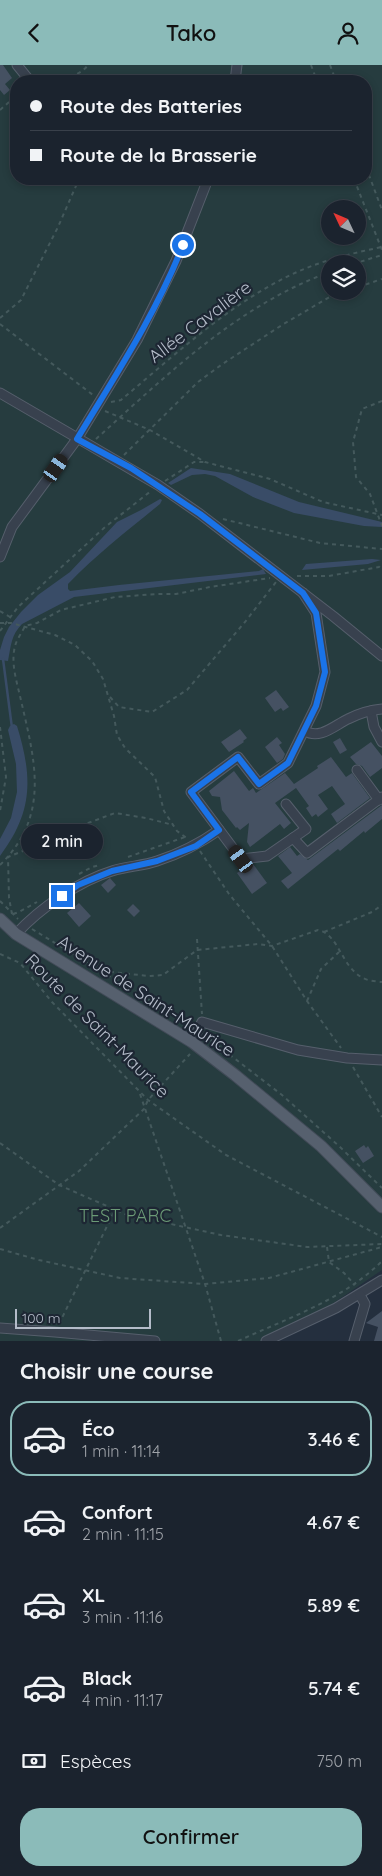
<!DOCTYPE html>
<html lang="fr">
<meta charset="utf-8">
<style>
:root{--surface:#1b232e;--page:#282f3a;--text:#f1f3f6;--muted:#a0a4aa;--line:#39404a;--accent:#8bbbb9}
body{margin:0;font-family:Quicksand,sans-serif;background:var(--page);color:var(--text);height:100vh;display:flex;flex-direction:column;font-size:19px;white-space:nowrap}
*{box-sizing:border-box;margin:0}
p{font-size:16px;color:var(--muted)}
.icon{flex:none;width:28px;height:28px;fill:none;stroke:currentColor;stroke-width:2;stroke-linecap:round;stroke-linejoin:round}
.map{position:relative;height:1276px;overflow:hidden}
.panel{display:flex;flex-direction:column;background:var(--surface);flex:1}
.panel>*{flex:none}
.hud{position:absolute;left:10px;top:10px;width:362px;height:110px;border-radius:20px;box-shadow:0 2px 8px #0003,0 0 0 1px var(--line);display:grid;align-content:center;height:110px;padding:0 20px;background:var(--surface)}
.needle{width:32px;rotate:314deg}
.tools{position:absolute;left:321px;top:135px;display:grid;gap:10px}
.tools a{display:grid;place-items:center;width:45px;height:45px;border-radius:50%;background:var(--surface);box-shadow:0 2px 8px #0003,0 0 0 1px var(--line);font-size:25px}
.scale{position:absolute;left:15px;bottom:12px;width:136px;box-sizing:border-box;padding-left:5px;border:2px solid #b4bcc9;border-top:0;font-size:14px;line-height:18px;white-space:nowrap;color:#b4bcc9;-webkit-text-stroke:4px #1d2633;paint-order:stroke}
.end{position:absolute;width:22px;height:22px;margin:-11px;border:6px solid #1a73e8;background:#fff;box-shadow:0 0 0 2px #fff}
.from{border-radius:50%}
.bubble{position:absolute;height:35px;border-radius:18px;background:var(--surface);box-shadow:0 2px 8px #0003,0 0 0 1px var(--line);font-size:16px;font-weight:600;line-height:35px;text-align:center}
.car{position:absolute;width:15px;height:30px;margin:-15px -8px;border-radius:6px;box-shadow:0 0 4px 1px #0007;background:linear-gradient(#222 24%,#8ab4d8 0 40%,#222 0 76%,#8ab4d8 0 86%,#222 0)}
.hud b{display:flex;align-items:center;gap:18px;height:48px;font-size:19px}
.hud b+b{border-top:1px solid var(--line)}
.hud i{width:12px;height:12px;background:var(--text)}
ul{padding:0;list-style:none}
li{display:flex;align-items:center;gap:15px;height:75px;margin:0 10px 8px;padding:0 10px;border:2px solid transparent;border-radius:20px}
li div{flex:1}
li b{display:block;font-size:19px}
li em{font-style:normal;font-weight:600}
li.on{border-color:var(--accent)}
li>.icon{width:45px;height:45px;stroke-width:1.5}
h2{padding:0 20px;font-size:22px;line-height:60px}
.pay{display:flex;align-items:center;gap:12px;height:55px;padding:0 20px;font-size:19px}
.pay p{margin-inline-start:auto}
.cta{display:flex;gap:10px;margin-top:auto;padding:10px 20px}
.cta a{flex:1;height:58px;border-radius:20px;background:var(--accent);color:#111;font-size:20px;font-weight:600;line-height:58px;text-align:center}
header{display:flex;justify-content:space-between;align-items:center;height:65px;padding:0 20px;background:var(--accent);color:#111;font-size:22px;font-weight:600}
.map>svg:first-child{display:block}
</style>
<header><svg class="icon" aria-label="back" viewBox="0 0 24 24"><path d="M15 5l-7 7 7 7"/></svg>Tako<svg class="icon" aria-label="person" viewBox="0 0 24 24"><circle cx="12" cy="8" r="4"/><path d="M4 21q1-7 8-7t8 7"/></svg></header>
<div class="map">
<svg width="382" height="1276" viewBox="0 0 382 1276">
<rect width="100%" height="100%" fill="#242f3e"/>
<path fill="#263c3f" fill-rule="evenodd" d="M 0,0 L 382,0 L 382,1205 L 278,1276 L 0,1276 ZM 16,16 L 366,16 L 366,114 L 16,114 ZM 330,144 L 358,144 L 358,171 L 330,171 ZM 330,199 L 358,199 L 358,226 L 330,226 Z"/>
<g fill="#394c67">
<path d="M 191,403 L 230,409 L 299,437 L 382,457 L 382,462 L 364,461 L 294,448 L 253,432 L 215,411 L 205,409 L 192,410 L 171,420 L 168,418 Z"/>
<path d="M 160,434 L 162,435 L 160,439 C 128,465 97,489 68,519 L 68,524 L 70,526 L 119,520 L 259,506 L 263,504 L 266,509 L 74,532 L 22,559 C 11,570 11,581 8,596 L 0,595 L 0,585 L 4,572 L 9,562 L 21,547 L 38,530 L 70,507 L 117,457 L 141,445 Z"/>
<path d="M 372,494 L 381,495 L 368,499 L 302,505 L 306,499 Z"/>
<path d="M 14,659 L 17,661 C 33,713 33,747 0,791 L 0,774 L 11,753 L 17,727 L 16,699 L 8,665 L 10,661 Z"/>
</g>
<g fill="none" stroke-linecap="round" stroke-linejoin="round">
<path stroke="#394c67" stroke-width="2.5" d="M 3,594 L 12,663"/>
</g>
<g fill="#455162">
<path d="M 0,0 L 3,0 L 12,13 L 5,19 L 10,25 L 4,30 L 0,25 Z"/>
<path d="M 276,625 L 289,642 L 283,646 L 281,643 L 275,647 L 265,633 Z"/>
<path d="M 240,664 L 247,673 L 243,676 L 244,677 L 229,687 L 221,677 Z"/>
<path d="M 277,672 L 282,678 L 279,680 L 285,689 L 283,694 L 277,698 L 265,682 Z"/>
<path d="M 340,673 L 347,685 L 340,689 L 333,677 Z"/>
<path d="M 371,677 L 382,691 L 382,703 L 370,712 L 362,701 L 356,699 L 350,692 Z"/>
<path d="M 331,692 L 346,712 L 352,708 L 370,733 L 337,758 L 331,749 L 345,739 L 332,721 L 318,730 L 328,744 L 318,752 L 316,749 L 312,752 L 306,743 L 309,741 L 296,723 L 275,738 L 291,758 L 284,764 L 280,759 L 250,782 L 247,777 L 249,758 L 240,765 L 237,762 L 236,763 L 222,745 L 220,732 L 212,731 L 209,726 L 234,706 L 249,726 L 253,723 L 256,728 L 285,708 L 294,719 L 318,703 L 317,701 Z"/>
<path d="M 382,740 L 382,754 L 365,768 L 364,766 L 340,786 L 338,784 L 288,824 L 281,816 L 292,808 L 278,791 L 290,782 L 297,791 L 300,789 L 308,795 Z"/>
<path d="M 250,799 L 253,799 L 267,818 L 252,829 L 237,808 Z"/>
<path d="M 110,813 L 116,820 L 108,828 L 101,820 Z"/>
<path d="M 79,838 L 91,851 L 79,862 L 67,848 Z"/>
<path d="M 133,839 L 140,846 L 134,852 L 127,845 Z"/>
<path d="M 364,1080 L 366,1083 L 368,1081 L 374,1091 L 363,1098 L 355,1086 Z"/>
<path d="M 382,1246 L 382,1276 L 374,1276 L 378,1262 L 366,1258 Z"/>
</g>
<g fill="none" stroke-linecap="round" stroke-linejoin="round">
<defs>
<g id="minor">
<path d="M 17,0 L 30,16"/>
<path d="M 235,16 L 237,0"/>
<path d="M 0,328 L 158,420 L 200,449 L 333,551 L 382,591"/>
<path d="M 0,492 L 12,462 L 77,374 L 137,275 L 176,196 L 208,114"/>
<path d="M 371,646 L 374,662 L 382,677"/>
<path d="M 305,666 C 320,675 335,660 348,654 C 358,649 370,645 382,644"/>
<path d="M 357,705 L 379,735"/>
<path d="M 286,739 L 306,764 L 267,791 L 241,794 L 191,727 L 238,692 L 259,719 L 288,698 L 316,641 L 325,607 L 316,548 L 303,528"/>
<path d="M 293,773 L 307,788 L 382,732"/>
<path d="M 16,869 C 40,843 79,816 112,806 C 127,801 143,801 157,796 C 182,788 199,779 219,765"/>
<path d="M 192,977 L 202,957 L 298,985 L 347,993 L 382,995"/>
<path d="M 0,1263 L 55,1267 L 155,1276"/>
<path d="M 266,1276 L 336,1243 L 382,1215"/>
<path d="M 354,1276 L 365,1239 L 360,1230"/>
</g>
<path id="major" d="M 0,854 L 16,869 L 192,977 L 235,1010 L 321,1081 L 382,1142"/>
</defs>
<use href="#minor" stroke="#565f6c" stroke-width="11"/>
<use href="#major" stroke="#414a57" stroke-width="13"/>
<g stroke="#44595c" stroke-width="2" stroke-dasharray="4 4" stroke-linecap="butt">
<path d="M 311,0 L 317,16"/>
<path d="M 330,0 L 336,16"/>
<path d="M 38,16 C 55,15 78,14 88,0"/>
<path d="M 0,45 L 16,31"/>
<path d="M 366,102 L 382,145"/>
<path d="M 354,114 L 382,185"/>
<path d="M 353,199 L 382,190"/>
<path d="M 358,222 L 382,214"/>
<path d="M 0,253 L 21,235 L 26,225 L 58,162 L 79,114"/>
<path d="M 0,259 L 93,330"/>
<path d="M 382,336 L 362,344 L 353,377 L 356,412 L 370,429 L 382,461"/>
<path d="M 111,337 L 121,335 C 176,289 231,237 297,207 C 324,195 353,188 382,182"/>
<path d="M 105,346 L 150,365 L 205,397 L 270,414 L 323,437 L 382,450"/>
<path d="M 96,374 C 167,310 238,240 330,207"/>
<path d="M 124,390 L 198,317 L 221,300 L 282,260 L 333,230 L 346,226"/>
<path d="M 165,416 L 194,397 L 205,397"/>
<path d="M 223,454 L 320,478 L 382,484"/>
<path d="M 297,511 L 329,511 L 379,502 L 382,498"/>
<path d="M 0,546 L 10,552"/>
<path d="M 0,558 L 11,558 L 55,570 L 75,580 L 92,596 L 103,614 L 114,651 L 117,670 L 125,683 L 155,712 L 164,746 L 177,766 L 188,774"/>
<path d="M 0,566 L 18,542 L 104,463 L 151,426"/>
<path d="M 110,632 L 119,642 L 152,647 L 187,625 L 245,557 L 276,517"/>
<path d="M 0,662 L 6,712 L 0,746"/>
<path d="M 200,786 L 229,829 L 272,881 L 307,936 L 341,983"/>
<path d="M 128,792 L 185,772"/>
<path d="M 0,800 C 52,749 34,693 20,631 C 16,614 10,595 16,578 C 18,573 22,567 25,561 L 37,558 L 61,545 L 115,532 L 158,529 L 176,529 L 210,522 L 270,513"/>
<path d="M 79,809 L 92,802 L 100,800"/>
<path d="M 0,836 L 18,854"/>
<path d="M 12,849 L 9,833 L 8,792 L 33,782 L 61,768 L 115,748 L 146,753 L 173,760"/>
<path d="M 13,849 L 19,847 L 37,837"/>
<path d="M 32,864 L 190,960"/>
<path d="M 324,867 L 372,847 L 382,840"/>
<path d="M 197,874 L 202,949"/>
<path d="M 0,889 L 20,898 L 52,937 L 148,1035 L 226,1090 L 382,1172"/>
<path d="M 102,906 L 149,911 L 163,910 L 197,885 L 258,879 L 272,881 L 318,865 C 339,869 341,902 363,913 C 368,916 376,916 382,917"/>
<path d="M 307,936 L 321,904 L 339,887"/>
<path d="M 204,970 L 282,1030 L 340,1082 L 382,1123"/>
<path d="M 353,1002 L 382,1052"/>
<path d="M 140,1029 L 205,1219 L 221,1276"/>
<path d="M 0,1078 L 59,1120 L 125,1149 L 221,1170 L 307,1182 L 382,1179"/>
<path d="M 0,1163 L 79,1106 L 144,1044 L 148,1035 L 190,989"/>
<path d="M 327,1182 L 329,1197 L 344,1208 L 355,1220"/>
<path d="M 0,1184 L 39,1195 L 120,1213 L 205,1219 L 269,1213 L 382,1182"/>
<path d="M 59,1259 L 115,1145"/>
<path d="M 238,1276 C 288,1253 343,1235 382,1196"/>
</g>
<use href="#minor" stroke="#38414e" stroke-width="9"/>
<use href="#major" stroke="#56606e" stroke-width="11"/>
</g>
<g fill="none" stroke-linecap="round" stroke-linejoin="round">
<path stroke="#1a73e8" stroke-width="6" d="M 62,831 L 78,820 L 112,806 L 157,796 L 196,781 L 219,765 L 191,727 L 238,692 L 259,719 L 288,698 L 316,641 L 325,607 L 316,548 L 303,528 L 200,449 L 131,403 L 77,374 C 115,311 156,249 183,180"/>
</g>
<g text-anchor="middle" stroke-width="4.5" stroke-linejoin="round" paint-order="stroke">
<g font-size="18" fill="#b4bcc9" stroke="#1d2633">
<text transform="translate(200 257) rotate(-37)" y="6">Allée Cavalière</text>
<text transform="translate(146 931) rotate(33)" y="6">Avenue de Saint-Maurice</text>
<text transform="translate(97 961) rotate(45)" y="6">Route de Saint-Maurice</text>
</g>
<g font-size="18" fill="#6b9a76" stroke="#1d2633">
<text x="125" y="1157">TEST PARC</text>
</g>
</g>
</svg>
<div class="tools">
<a><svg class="needle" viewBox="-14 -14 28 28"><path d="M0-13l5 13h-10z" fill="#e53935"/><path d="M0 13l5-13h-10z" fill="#a0a4aa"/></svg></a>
<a><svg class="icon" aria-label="layers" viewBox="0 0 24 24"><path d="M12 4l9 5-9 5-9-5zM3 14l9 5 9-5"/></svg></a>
</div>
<div class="scale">100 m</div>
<i class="end from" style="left:183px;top:180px"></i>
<i class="end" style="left:62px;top:831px"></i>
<div class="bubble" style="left:21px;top:759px;width:82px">2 min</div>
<i class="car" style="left:56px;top:403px;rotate:35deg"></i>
<i class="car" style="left:241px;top:794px;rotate:324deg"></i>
<div class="hud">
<b><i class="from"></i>Route des Batteries</b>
<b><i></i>Route de la Brasserie</b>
</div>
</div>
<section class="panel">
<h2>Choisir une course</h2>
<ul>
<li class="on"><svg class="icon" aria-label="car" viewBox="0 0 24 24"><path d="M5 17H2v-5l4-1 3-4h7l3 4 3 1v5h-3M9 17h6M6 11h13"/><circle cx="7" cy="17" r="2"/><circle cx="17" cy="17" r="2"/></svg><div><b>Éco</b><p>1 min · 11:14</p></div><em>3.46 €</em></li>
<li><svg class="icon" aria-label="car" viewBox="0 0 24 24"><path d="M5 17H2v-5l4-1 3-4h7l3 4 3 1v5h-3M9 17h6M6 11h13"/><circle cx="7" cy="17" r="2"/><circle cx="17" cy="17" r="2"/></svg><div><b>Confort</b><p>2 min · 11:15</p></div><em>4.67 €</em></li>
<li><svg class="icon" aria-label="car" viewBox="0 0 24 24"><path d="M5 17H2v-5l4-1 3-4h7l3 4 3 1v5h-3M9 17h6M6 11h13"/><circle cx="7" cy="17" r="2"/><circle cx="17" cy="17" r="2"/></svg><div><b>XL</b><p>3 min · 11:16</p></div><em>5.89 €</em></li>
<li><svg class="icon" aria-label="car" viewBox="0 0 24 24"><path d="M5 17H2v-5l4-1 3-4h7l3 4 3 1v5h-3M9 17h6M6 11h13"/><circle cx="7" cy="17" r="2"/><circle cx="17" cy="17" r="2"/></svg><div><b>Black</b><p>4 min · 11:17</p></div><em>5.74 €</em></li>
</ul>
<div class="pay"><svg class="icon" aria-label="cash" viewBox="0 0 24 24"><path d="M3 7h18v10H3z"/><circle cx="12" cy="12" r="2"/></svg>Espèces<p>750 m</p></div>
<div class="cta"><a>Confirmer</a></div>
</section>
